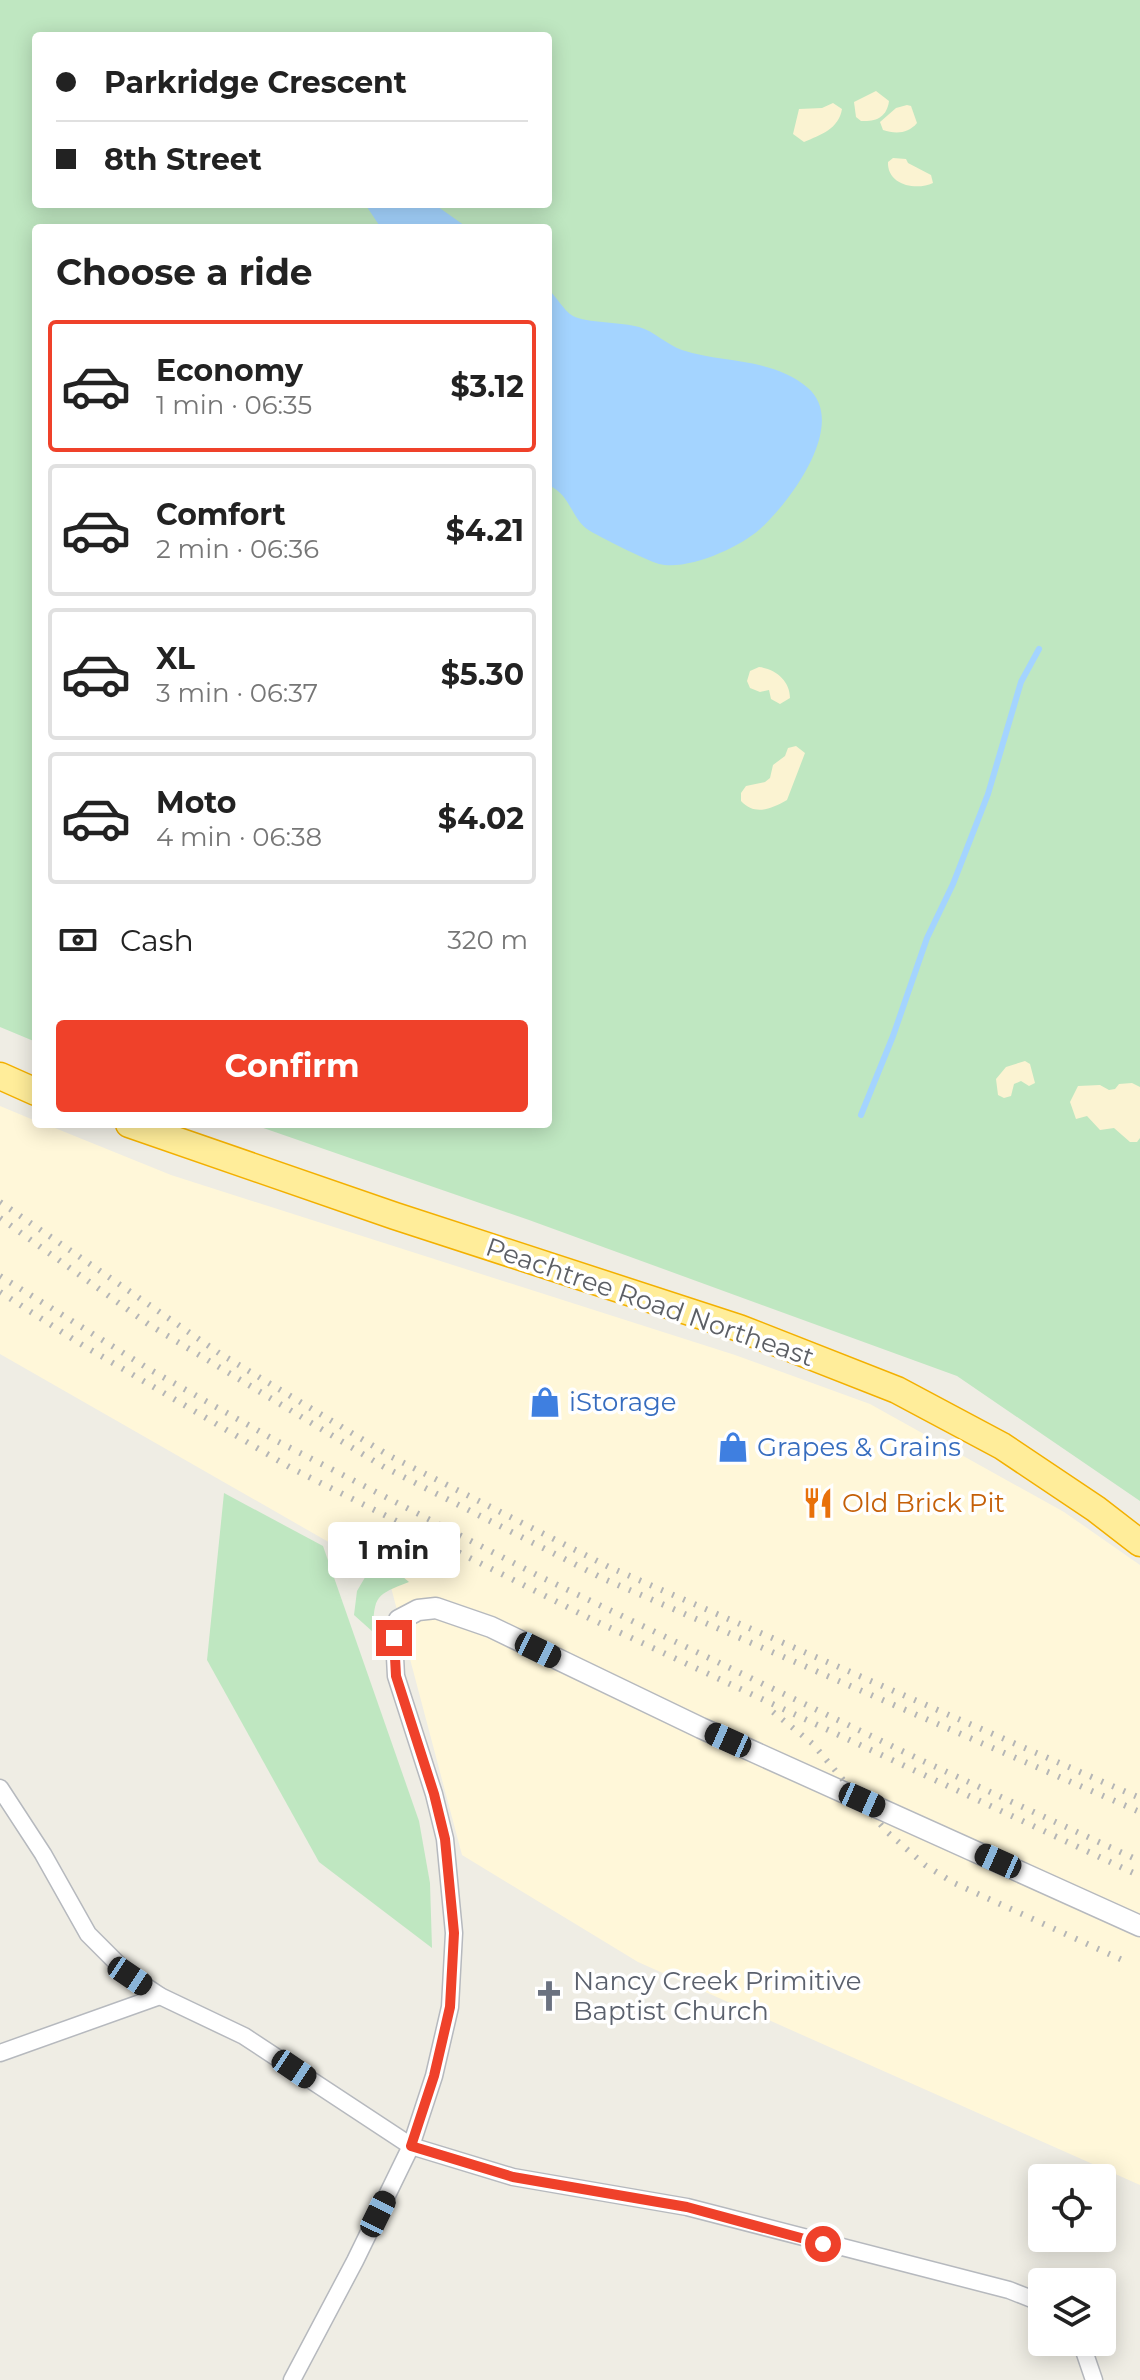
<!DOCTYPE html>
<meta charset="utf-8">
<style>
:root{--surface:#fff;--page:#f6f6f6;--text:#222;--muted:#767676;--line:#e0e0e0;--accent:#ef412a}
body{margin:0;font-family:Montserrat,sans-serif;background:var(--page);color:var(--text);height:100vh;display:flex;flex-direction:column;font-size:30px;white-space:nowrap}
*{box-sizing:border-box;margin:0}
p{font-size:26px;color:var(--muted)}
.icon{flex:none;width:44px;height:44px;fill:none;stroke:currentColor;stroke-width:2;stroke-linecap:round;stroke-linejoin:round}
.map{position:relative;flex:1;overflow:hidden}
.side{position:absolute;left:32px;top:224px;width:520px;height:904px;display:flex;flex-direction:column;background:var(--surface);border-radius:8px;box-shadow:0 4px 20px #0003}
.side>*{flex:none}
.top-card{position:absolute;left:32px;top:32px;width:520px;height:176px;border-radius:8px;box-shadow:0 4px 20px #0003;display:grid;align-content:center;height:176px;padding:0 24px;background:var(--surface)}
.tools{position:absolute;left:1028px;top:2164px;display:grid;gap:16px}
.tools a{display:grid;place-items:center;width:88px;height:88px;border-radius:8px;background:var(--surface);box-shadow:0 4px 20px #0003;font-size:40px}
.end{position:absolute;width:36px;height:36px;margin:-18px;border:10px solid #ef412a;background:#fff;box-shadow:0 0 0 4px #fff}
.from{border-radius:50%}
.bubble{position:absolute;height:56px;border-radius:8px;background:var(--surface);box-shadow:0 4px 20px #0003;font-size:26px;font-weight:700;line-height:56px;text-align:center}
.car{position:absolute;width:24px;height:48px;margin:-24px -12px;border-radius:10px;box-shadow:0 0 6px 2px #0007;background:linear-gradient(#222 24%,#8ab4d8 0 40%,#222 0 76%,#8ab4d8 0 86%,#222 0)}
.top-card b{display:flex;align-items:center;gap:28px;height:76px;font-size:30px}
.top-card b+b{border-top:2px solid var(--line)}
.top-card i{width:20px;height:20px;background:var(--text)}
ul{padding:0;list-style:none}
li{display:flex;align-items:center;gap:24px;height:132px;margin:0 16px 12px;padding:0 8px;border:4px solid var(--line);border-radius:8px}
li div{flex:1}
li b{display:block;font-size:30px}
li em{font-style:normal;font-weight:700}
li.active{border-color:var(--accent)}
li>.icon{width:72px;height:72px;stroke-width:1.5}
h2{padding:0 24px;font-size:36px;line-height:96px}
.pay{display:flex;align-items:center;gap:20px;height:88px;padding:0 24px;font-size:30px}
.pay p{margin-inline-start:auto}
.action{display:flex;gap:16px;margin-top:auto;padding:16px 24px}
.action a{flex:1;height:92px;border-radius:8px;background:var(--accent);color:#fff;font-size:32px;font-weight:700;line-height:92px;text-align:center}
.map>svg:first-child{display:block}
</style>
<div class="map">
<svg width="1140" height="2380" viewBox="0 0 1140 2380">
<rect width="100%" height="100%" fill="#efede4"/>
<path fill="#fff7d9" d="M 0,1106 L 36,1121 L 36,1124 L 45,1124 L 171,1175 L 735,1355 L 870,1404 L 1064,1512 L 1140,1565 L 1140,2185 L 638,1962 L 462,1855 L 388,1576 L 0,1354 Z"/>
<g fill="#bfe7c1" fill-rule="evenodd">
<path d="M 0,0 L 1140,0 L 1140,1501 L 957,1376 L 529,1220 L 252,1124 L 548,1124 L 548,228 L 36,228 L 36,1042 L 0,1027 ZM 36,36 L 548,36 L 548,204 L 36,204 Z"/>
<path d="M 224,1493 L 323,1546 L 419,1821 L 430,1883 L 432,1948 L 319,1862 L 207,1660 Z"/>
<path d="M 390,1566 L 409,1582 C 376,1595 374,1595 373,1632 L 354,1615 L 357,1591 L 367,1574 Z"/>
</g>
<g fill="#fbf3d2">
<path d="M 876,91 L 889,101 C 887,117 876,122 861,121 L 856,117 L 854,102 Z"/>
<path d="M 833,103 L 842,109 C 839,129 820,135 804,142 L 793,134 L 799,109 L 822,108 Z"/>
<path d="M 907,105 L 911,106 L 917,123 C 908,134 895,134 883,130 L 880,122 L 896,108 Z"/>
<path d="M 893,158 L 906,159 L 908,163 L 931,175 L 933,183 C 916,191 887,185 888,162 Z"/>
<path d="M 759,667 C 776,669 790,681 790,698 L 780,704 L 771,699 L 769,690 L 760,692 L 750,688 L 747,681 L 750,671 Z"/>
<path d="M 796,746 L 805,753 L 787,800 C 771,809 755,816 741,801 L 741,793 L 746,786 L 765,782 L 770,778 L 773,765 L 785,756 L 788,748 Z"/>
<path d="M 1025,1061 L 1030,1064 L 1035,1083 L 1029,1086 L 1021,1081 L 1014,1084 L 1011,1096 L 1004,1098 L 998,1095 L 996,1079 L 1006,1067 Z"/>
<path d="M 1132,1083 L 1140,1087 L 1140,1138 L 1137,1142 L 1130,1142 L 1114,1128 L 1100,1130 L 1087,1116 L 1076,1119 L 1070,1102 L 1078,1086 L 1100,1085 L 1109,1090 L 1115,1089 L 1119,1084 Z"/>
</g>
<g fill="#a4d4ff">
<path d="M 365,204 L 434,204 L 468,228 L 381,228 Z"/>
<path d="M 548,289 C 556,296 564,311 573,316 C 586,323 623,322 639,327 C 654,331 667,345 682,350 C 725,364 772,357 808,388 C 849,424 789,503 760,529 C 739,548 687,571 659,564 C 646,560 599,537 587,529 C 570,516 571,495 548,485 Z"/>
</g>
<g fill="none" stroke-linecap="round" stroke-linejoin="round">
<path stroke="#a4d4ff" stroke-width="6" d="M 861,1115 L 893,1036 L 927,938 L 953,884 L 988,794 L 1021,682 L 1039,649"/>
<defs>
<g id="minor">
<path d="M 0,1788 L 43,1854 L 88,1934 L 130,1976 L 160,1996 L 244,2036 L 411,2146 L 513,2177 L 687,2207 L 1009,2290 L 1042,2303"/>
<path d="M 0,2053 L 160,1996"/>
<path d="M 1081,2342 L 1094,2380"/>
<path d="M 292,2380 L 355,2261 L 411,2146 L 434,2076 L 450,2007 L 454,1933 L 445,1839 L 434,1794 L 396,1676 L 394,1638"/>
</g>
<path id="tertiary" d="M 394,1638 L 399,1620 L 418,1610 L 436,1608 L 491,1627 L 701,1728 L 1140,1926"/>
<g id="trunk">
<path d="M 0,1076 L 36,1092"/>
<path d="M 129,1124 L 395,1216 L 739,1328 L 897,1390 L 1002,1446 L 1096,1509 L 1140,1543"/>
</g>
</defs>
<use href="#minor" stroke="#b6b9be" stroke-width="19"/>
<use href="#tertiary" stroke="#b6b9be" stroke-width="23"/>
<use href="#trunk" stroke="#f3b000" stroke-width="29"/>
<use href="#minor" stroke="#fff" stroke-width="16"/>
<use href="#tertiary" stroke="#fff" stroke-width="20"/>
<use href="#trunk" stroke="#ffed9a" stroke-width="26"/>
<g stroke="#b5b6b6" stroke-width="6" stroke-dasharray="2 10" stroke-linecap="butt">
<path d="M 0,1202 L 219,1353 L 390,1456 L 609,1567 L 1140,1798"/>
<path d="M 0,1218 L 148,1324 L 384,1467 L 602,1578 L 1140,1812"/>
<path d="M 0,1276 L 149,1369 L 273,1439 L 539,1576 L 923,1761 L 1140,1861"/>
<path d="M 0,1292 L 79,1343 L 291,1468 L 591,1619 L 1140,1876"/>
<path d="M 773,1712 L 813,1744 L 886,1831 L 925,1865 L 954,1883 L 1129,1963"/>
</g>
</g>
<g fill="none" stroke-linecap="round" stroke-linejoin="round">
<path stroke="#ef412a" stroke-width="10" d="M 394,1638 L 396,1676 L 434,1794 L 445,1839 L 454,1933 L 450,2007 L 434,2076 L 411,2146 L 513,2177 L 687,2207 L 823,2244"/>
</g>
<defs>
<symbol id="shop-bare" viewBox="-9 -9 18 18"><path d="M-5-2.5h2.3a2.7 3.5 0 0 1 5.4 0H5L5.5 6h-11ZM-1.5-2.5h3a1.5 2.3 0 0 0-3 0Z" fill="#3f7fe0" stroke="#fff" stroke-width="2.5" paint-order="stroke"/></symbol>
<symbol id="restaurant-bare" viewBox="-9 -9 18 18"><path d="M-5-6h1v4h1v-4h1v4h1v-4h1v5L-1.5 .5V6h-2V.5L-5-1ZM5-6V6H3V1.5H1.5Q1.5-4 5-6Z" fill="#e8710a" stroke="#fff" stroke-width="2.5" paint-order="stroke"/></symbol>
<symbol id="church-bare" viewBox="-9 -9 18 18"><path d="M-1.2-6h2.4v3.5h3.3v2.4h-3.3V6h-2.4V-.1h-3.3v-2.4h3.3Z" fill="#6b7280" stroke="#fff" stroke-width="2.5" paint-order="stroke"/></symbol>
</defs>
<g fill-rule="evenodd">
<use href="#shop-bare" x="523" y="1380" width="44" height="44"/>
<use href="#shop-bare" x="711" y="1425" width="44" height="44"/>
<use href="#restaurant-bare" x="796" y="1481" width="44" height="44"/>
<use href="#church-bare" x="527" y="1974" width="44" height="44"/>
</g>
<g text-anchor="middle" stroke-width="7" stroke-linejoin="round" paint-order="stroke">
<g font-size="26" fill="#5c5f65" stroke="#fff">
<text transform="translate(650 1302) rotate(19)" y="9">Peachtree Road Northeast</text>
</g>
<g font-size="26" fill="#366cbe" stroke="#fff" text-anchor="start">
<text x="569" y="1411">iStorage</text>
<text x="757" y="1456">Grapes &amp; Grains</text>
</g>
<g font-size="26" fill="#c56008" stroke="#fff" text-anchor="start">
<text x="842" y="1512">Old Brick Pit</text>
</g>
<g font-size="26" fill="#5b616d" stroke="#fff" text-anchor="start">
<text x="573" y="1990">Nancy Creek Primitive<tspan x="573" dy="30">Baptist Church</tspan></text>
</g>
</g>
</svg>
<div class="tools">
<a><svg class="icon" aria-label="locate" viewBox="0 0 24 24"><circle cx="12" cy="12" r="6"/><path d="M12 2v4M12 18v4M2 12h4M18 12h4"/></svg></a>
<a><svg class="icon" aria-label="layers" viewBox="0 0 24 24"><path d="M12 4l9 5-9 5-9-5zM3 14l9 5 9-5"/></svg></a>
</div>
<i class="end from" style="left:823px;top:2244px"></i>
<i class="end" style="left:394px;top:1638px"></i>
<div class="bubble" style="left:328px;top:1522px;width:132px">1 min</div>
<i class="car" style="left:538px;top:1650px;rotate:116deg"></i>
<i class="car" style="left:728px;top:1740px;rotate:294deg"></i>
<i class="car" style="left:862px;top:1800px;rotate:114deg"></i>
<i class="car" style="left:998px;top:1861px;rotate:294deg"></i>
<i class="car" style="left:130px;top:1976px;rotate:124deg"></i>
<i class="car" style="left:294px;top:2069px;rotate:124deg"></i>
<i class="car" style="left:378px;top:2214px;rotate:26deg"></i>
<div class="top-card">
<b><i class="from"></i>Parkridge Crescent</b>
<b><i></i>8th Street</b>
</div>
<section class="side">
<h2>Choose a ride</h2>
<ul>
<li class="active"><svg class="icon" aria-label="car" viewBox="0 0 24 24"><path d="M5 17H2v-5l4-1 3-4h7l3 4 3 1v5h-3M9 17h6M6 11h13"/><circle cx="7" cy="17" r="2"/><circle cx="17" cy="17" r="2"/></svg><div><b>Economy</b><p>1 min · 06:35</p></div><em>$3.12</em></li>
<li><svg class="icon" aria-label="car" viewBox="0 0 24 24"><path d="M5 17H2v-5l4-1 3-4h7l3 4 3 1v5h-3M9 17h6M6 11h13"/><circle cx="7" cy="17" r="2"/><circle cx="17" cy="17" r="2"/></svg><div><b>Comfort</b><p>2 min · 06:36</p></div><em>$4.21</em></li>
<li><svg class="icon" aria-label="car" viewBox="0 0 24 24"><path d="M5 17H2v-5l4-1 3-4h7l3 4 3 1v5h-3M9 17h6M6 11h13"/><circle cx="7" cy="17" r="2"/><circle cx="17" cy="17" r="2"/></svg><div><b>XL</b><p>3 min · 06:37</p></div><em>$5.30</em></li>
<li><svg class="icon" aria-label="car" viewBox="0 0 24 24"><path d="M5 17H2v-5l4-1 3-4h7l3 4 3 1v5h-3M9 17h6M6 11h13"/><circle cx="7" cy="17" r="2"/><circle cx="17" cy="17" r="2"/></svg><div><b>Moto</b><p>4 min · 06:38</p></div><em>$4.02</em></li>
</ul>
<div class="pay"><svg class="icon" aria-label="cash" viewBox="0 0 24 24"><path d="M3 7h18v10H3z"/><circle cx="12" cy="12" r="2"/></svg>Cash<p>320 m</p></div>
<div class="action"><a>Confirm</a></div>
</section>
</div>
